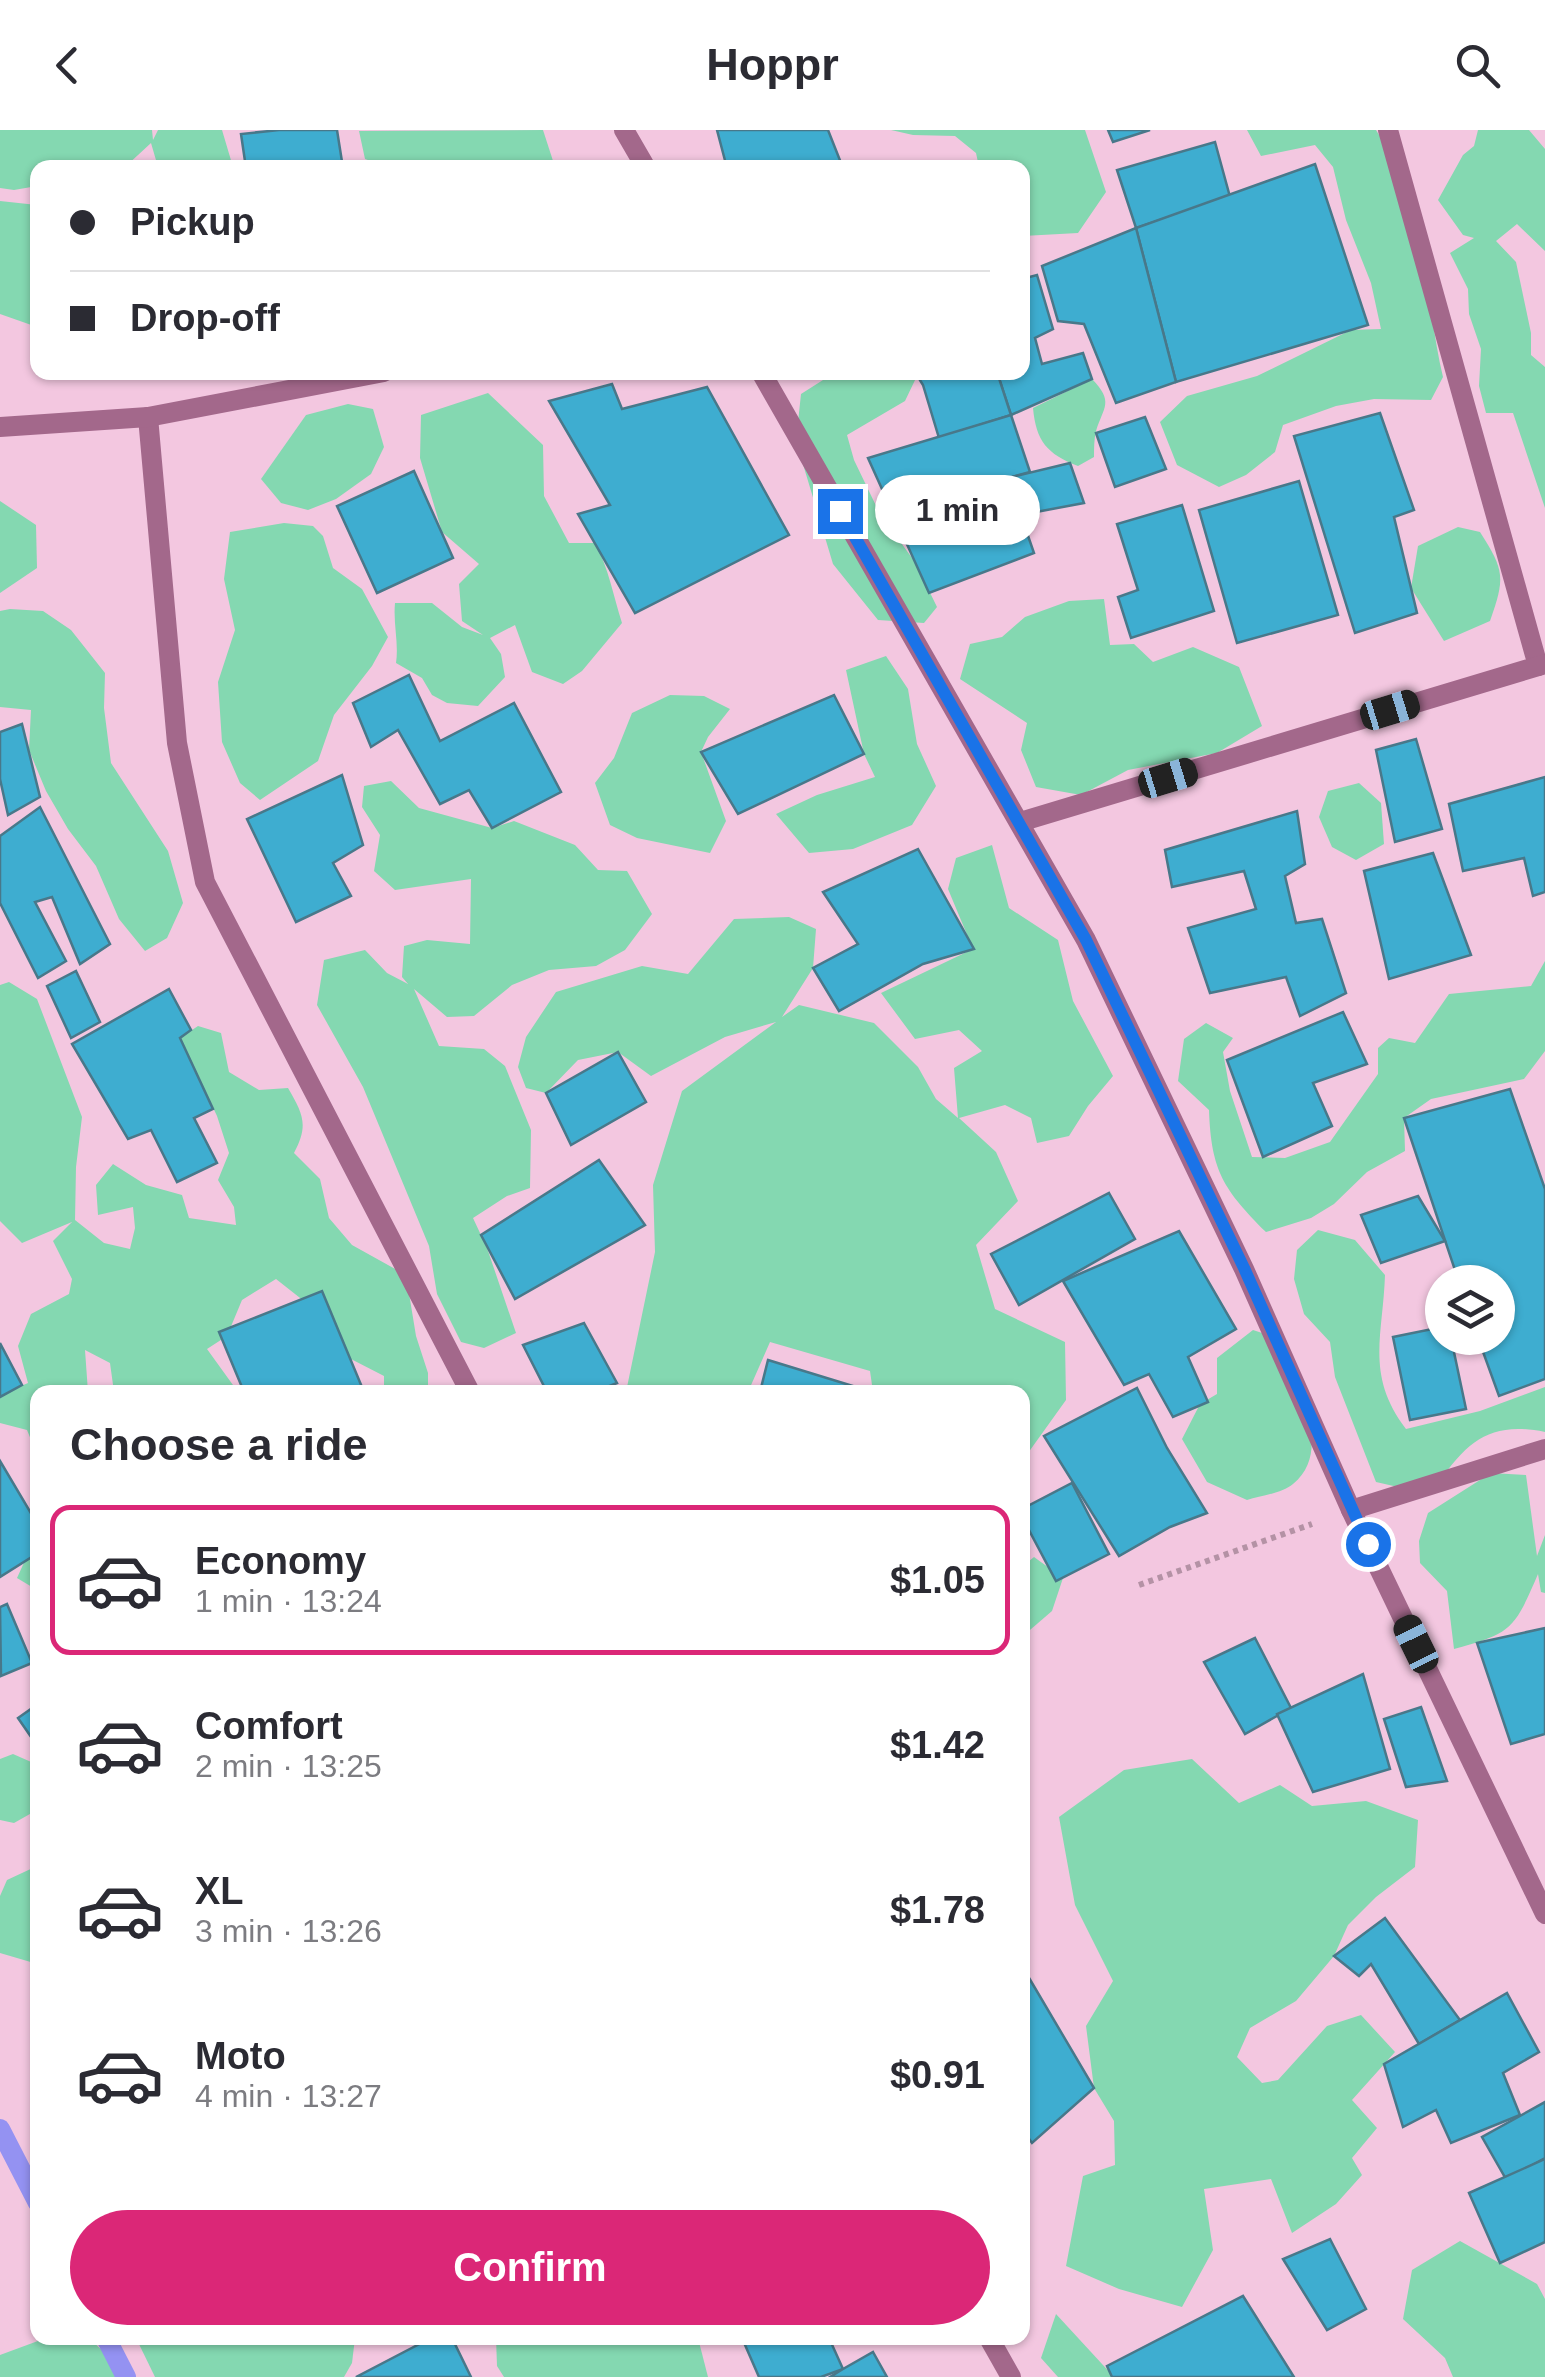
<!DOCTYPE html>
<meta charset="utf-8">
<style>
:root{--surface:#fff;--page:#f7f7f7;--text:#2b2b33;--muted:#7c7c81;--line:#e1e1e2;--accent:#db2777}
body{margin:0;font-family:Arial,sans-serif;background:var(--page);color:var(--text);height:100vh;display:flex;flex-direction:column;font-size:38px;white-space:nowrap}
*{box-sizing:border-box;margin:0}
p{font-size:32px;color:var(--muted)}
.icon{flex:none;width:55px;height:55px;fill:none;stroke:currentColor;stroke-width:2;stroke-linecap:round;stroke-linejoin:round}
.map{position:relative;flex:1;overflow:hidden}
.details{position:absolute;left:30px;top:1255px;width:1000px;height:960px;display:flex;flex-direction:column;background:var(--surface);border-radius:20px;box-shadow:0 2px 8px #0004}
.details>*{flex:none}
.banner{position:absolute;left:30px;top:30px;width:1000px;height:220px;border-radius:20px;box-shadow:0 2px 8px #0004;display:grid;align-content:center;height:220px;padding:0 40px;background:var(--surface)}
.fabs{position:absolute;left:1425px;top:1135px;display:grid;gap:20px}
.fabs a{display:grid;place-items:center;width:90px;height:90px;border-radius:50%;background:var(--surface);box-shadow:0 2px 8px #0004;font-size:50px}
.end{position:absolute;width:45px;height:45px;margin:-22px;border:12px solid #1a73e8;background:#fff;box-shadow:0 0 0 5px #fff}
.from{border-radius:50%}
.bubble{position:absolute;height:70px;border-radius:35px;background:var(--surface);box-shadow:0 2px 8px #0004;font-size:32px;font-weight:800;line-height:70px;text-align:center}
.car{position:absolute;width:30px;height:60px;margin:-30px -15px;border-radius:12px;box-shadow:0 0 8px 2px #0007;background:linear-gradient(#222 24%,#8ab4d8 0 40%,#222 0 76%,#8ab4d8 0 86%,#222 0)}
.banner b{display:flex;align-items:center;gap:35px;height:95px;font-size:38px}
.banner b+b{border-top:2px solid var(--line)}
.banner i{width:25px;height:25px;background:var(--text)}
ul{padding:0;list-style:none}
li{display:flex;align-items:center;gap:30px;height:150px;margin:0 20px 15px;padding:0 20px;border:5px solid transparent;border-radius:20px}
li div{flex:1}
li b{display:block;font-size:38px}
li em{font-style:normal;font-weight:800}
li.active{border-color:var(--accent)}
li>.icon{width:90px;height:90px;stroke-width:1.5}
h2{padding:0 40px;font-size:45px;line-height:120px}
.primary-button{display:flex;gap:20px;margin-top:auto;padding:20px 40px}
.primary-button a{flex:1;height:115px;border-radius:60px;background:var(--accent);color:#fff;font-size:40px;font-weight:800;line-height:115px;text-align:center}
header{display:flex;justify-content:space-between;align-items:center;height:130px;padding:0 40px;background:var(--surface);font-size:45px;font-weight:800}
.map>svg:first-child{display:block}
</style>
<header><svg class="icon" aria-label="back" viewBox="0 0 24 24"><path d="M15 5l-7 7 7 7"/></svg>Hoppr<svg class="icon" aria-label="search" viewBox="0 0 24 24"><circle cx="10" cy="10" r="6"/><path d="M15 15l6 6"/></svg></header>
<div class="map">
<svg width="1545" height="2247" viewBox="0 0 1545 2247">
<rect width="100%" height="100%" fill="#f3c7e0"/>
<g fill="#84d8b1">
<path d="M 0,0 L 152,0 L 153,10 L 158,0 L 222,0 L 233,37 L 158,37 L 151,13 L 125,37 L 38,38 L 37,56 L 14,60 L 0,58 Z"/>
<path d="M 543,0 L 555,37 L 387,37 L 365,29 L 359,1 Z"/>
<path d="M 891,0 L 1085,0 L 1106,62 L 1078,103 L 1023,106 L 1022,38 L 979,37 L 976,23 L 955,6 L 913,5 Z"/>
<path d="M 1247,0 L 1376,0 C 1384,13 1394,26 1400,40 C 1427,105 1427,179 1443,247 L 1431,270 L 1374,269 L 1336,276 L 1283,295 L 1275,322 L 1246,345 L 1219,357 L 1177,335 L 1160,292 L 1187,266 L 1257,246 L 1351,200 L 1381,199 L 1371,153 L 1346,90 L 1333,37 L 1315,15 L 1261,26 Z"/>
<path d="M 1478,0 L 1529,0 L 1545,19 L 1545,121 L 1517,94 L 1496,111 L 1516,132 L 1531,203 L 1531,225 L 1545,237 L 1545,378 L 1513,283 L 1486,283 L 1479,256 L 1481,219 L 1469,184 L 1468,159 L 1450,123 L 1474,108 L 1463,105 L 1438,70 L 1463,25 L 1474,16 Z"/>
<path d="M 0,71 L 37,75 L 37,197 L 0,184 Z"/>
<path d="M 834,243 L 913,243 L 916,248 L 905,271 L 847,305 L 854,330 L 880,384 L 915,432 L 937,477 L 924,493 L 878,490 L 833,434 L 796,311 L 801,264 Z"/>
<path d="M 1092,249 C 1114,272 1104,276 1096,301 C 1094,309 1094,319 1094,327 L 1078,336 C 1047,324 1036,311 1033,278 Z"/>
<path d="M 488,263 L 543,315 L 544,366 L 569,413 L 595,413 C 609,439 613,465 622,493 L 582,541 L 563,554 L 532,542 L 515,495 L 490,508 L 501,524 L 505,547 L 478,576 L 447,573 L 432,565 L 422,548 L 396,533 C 399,513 393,494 395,473 L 432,473 L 462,497 L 483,505 L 462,491 L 459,454 L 479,434 L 442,402 L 420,328 L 421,285 Z"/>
<path d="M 348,274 L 373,279 L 384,317 L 371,344 L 336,369 L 308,380 L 281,373 L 261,349 L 306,285 Z"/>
<path d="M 0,371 L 36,395 L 37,438 L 0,463 Z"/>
<path d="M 284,393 L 313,396 L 323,406 L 333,438 L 362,459 L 388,507 L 372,536 L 334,585 L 318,631 L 260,670 L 240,653 L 222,612 L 218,552 L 235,500 L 224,449 L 230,402 Z"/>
<path d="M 1458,397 L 1480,402 C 1505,441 1505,448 1490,491 L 1444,511 L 1411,458 L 1418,416 Z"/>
<path d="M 1104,469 L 1110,515 L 1134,514 L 1153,532 L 1193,517 L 1239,537 L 1262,596 L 1217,623 L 1128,640 L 1081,665 L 1036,657 L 1021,620 L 1027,593 L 960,549 L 970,514 L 1002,507 L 1025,487 L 1069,471 Z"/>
<path d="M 10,479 L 43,481 L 71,500 L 105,543 L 104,578 L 111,633 L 168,721 L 183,773 L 167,808 L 145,821 L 119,789 L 96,736 L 68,699 L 46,661 L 29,620 L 31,580 L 0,577 L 0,481 Z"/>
<path d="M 886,526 L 908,559 L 917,614 L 936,656 L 912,695 L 853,719 L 809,723 L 776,684 L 817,665 L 875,647 L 864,624 L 846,540 Z"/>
<path d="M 670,565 L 704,566 L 730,579 L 708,607 L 701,622 L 726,691 L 710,723 L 637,708 L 610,695 L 595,653 L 614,628 L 632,583 Z"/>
<path d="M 391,651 L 419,678 L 492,698 L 514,691 L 575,715 L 598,740 L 627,741 L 652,784 L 625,820 L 596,836 L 549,840 L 512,855 L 474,886 L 447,887 L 414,859 L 439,916 L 484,919 L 505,936 L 531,1000 L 530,1058 L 507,1066 L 473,1088 L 487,1118 L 516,1203 L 484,1218 L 461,1212 L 437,1164 L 429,1116 L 363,957 L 317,875 L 324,830 L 365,820 L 387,843 L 408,854 L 402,847 L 404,816 L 427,810 L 470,814 L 471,749 L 395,760 L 374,741 L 380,705 L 362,677 L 364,656 Z"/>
<path d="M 1359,653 L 1381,673 L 1384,714 L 1356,730 L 1332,717 L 1319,687 L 1328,661 Z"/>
<path d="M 992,715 L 1009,778 L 1058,810 L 1073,871 L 1113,946 L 1088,976 L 1069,1006 L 1037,1013 L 1031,988 L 1005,975 L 959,988 L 996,1022 L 1018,1071 L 976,1115 L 995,1179 L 1065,1212 L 1066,1270 L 1023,1330 L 1022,1262 L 873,1262 L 870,1241 L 770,1212 L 748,1262 L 626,1262 L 655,1122 L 653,1055 L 682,961 L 776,892 L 725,907 L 651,946 L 618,922 L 578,930 L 546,963 L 526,958 L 518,937 L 526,907 L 556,862 L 642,836 L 688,844 L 734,789 L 789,787 L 816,799 L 813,838 L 782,887 L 799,875 L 874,893 L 918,937 L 936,969 L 958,988 L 954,938 L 982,921 L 959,900 L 915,909 L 881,863 L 973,819 L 948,759 L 956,728 Z"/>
<path d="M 1545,831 L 1545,921 L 1524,949 L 1431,969 L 1404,988 L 1405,1021 L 1367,1042 L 1334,1074 L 1311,1088 L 1266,1102 C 1224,1060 1211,1041 1209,980 L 1178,951 L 1184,909 L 1206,893 L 1233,908 L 1223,922 L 1230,961 L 1252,1027 L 1285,1028 L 1330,1012 L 1378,944 L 1378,918 L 1389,908 L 1415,913 L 1449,864 L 1531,856 Z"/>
<path d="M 9,852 L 37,869 L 82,987 L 76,1037 L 75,1090 L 104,1113 L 130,1119 L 135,1098 L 133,1077 L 98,1085 L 96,1055 L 113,1034 L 146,1055 L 182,1065 L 189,1088 L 236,1095 L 234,1077 L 218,1050 L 229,1023 L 217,986 L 180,908 L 198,896 L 221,903 L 229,942 L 259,960 L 288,958 C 303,984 309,995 294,1023 L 320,1049 L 329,1088 L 352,1115 L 406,1145 L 416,1206 L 428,1243 L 428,1262 L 384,1262 L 384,1246 L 349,1228 L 328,1190 L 276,1149 L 242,1170 L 227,1206 L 207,1219 L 238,1262 L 114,1262 L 110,1233 L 85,1220 L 88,1262 L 38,1262 L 37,1316 L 34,1317 L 27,1300 L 0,1293 L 0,1265 L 28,1253 L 18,1216 L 31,1184 L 69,1164 L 72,1149 L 53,1111 L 72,1092 L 22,1113 L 0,1091 L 0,855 Z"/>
<path d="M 1318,1100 L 1355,1110 L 1385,1145 C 1383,1206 1365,1245 1406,1299 L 1480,1281 L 1545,1257 L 1545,1302 C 1492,1291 1468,1310 1439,1352 L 1398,1357 L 1376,1352 L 1335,1247 L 1330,1212 L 1304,1184 L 1294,1149 L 1297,1120 Z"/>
<path d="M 1253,1200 L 1274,1207 C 1292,1247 1337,1318 1293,1354 C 1282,1363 1261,1366 1247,1370 L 1207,1352 L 1182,1309 L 1200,1274 L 1217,1264 L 1217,1228 Z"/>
<path d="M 1491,1343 L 1526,1345 L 1537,1426 L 1545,1405 L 1545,1463 L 1541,1462 L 1538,1444 C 1514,1500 1512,1503 1454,1519 L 1447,1461 L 1420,1433 L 1419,1411 L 1428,1383 Z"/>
<path d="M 27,1426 L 37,1426 L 37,1460 L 17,1448 Z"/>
<path d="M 1034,1427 L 1063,1448 L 1052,1481 L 1023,1506 L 1023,1436 Z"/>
<path d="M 13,1624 L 38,1635 L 37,1680 L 14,1693 L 0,1690 L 0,1629 Z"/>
<path d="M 1192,1629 L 1239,1673 L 1280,1655 L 1312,1676 L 1366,1671 L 1418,1690 L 1415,1737 L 1376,1767 L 1348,1795 L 1334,1826 L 1296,1871 L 1250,1898 L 1237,1927 L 1262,1953 L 1278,1950 L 1327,1896 L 1361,1885 L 1395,1922 L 1352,1970 L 1377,1998 L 1352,2028 L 1362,2045 L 1336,2074 L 1292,2103 L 1271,2049 L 1204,2059 L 1213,2120 L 1182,2177 L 1119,2159 L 1066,2136 L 1083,2046 L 1115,2035 L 1114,1991 L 1094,1958 L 1086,1896 L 1113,1851 L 1075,1775 L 1059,1687 L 1124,1640 Z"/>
<path d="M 37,1736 L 37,1863 L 30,1854 L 34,1833 L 0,1823 L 0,1766 L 7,1750 Z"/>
<path d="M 1460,2111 L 1537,2154 L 1545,2169 L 1545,2247 L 1453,2247 L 1445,2228 L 1403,2189 L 1412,2140 Z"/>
<path d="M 1056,2184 L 1114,2247 L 1058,2247 L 1041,2228 Z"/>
<path d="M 46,2208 L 89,2208 L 122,2239 L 123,2247 L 0,2247 L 0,2225 Z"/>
<path d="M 136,2208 L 355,2208 L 352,2233 L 344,2247 L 155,2247 Z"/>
<path d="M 496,2208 L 698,2208 L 708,2247 L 504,2247 L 497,2236 Z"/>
</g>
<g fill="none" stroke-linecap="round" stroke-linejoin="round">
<g stroke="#9492f2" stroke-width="20">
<path d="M 0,1999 L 38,2073"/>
<path d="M 106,2208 L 126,2247"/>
</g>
</g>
<g fill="#3eadd0" stroke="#48788a" stroke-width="2.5">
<path d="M 279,0 L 337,0 L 343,38 L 246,38 L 241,4 Z"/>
<path d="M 717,0 L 828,0 L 843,38 L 727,38 Z"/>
<path d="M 1108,0 L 1150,0 L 1113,12 Z"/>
<path d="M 1215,12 L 1230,67 L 1136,98 L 1117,40 Z"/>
<path d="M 1315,34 L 1368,195 L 1176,252 L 1136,98 Z"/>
<path d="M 1136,98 L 1176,252 L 1116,273 L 1084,194 L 1058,191 L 1042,136 Z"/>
<path d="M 1037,145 L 1053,199 L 1035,208 L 1042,234 L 1083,223 L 1092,249 L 1011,285 L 997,242 L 1022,242 L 1022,149 Z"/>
<path d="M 915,242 L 997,242 L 1011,285 L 939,308 L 923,255 Z"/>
<path d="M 612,254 L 622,279 L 707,257 L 789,405 L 635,483 L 578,384 L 610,375 L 549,271 Z"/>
<path d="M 1380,283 L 1414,380 L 1394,387 L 1417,483 L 1355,503 L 1294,306 Z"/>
<path d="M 1011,285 L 1030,342 L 1008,348 L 1034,423 L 929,463 L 868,328 Z"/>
<path d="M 1145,287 L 1166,339 L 1115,357 L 1096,303 Z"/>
<path d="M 1070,333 L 1084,373 L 1020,385 L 1008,348 Z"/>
<path d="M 414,341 L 453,428 L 377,463 L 337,376 Z"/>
<path d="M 1299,351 L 1338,485 L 1237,513 L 1199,380 Z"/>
<path d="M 1182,375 L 1214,481 L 1131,508 L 1118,467 L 1138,460 L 1117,394 Z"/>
<path d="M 409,545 L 440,611 L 514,573 L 561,662 L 492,698 L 469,660 L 440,674 L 398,600 L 371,617 L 353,573 Z"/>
<path d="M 834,565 L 864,624 L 738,684 L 701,622 Z"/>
<path d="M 22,594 L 40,667 L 8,685 L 0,649 L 0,602 Z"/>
<path d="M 1416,609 L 1442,699 L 1395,712 L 1376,620 Z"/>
<path d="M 342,645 L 363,715 L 333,733 L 351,766 L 296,792 L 247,689 Z"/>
<path d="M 1545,647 L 1545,762 L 1533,766 L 1524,728 L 1463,741 L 1449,674 Z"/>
<path d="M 40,677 L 110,814 L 80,834 L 52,767 L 35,772 L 66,831 L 38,848 L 0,773 L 0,706 Z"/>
<path d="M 1297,681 L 1305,734 L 1285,746 L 1296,793 L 1322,789 L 1346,863 L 1300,886 L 1286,847 L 1210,863 L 1188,798 L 1256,779 L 1244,741 L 1172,757 L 1165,720 Z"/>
<path d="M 918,719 L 974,819 L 923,834 L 839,881 L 813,838 L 858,814 L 823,762 Z"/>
<path d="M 1433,723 L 1471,825 L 1389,849 L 1364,741 Z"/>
<path d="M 76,841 L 100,892 L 71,908 L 47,856 Z"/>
<path d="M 169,859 L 191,900 L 180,908 L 213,979 L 194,988 L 217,1033 L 177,1052 L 151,1000 L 128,1009 L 72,914 Z"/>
<path d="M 1343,882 L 1367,934 L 1313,953 L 1332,996 L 1263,1027 L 1227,930 Z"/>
<path d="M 618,922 L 646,972 L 571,1015 L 546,963 Z"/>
<path d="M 1510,959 L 1545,1059 L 1545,1249 L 1499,1266 L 1478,1208 L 1498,1208 L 1498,1152 L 1459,1152 L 1404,988 Z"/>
<path d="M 599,1030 L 645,1095 L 515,1169 L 481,1105 Z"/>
<path d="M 1109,1063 L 1135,1109 L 1019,1175 L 991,1124 Z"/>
<path d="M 1418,1066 L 1445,1111 L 1381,1133 L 1361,1085 Z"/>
<path d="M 1179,1101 L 1236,1199 L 1188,1227 L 1208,1272 L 1173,1287 L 1149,1244 L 1124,1255 L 1063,1151 Z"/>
<path d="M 322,1161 L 364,1262 L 244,1262 L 219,1202 Z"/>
<path d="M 584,1193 L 617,1253 L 595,1262 L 547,1262 L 523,1215 Z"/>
<path d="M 1442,1197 L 1442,1208 L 1451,1208 L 1466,1279 L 1410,1290 L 1393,1207 Z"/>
<path d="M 0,1213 L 22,1255 L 0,1267 Z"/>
<path d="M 768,1230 L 866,1260 L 865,1262 L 760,1262 Z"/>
<path d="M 1137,1258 L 1167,1318 L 1207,1383 L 1170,1397 L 1119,1426 L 1044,1306 Z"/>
<path d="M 0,1331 L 38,1395 L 38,1423 L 0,1447 Z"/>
<path d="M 1072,1353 L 1109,1424 L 1056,1451 L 1022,1387 L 1022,1379 Z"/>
<path d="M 7,1474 L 32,1533 L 1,1546 L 0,1477 Z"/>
<path d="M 1545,1498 L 1545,1604 L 1511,1614 L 1477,1513 Z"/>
<path d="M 1255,1508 L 1291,1578 L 1245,1604 L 1204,1532 Z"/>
<path d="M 1363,1544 L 1390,1639 L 1313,1662 L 1277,1584 Z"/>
<path d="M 38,1574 L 38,1617 L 18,1588 Z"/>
<path d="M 1421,1577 L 1447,1651 L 1406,1657 L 1384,1589 Z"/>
<path d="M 1385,1788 L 1460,1890 L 1419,1914 L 1371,1834 L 1359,1846 L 1334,1826 Z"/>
<path d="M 1022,1836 L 1094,1958 L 1032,2013 L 1022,1999 Z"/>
<path d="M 1507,1863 L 1539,1922 L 1503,1943 L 1520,1985 L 1451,2013 L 1436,1980 L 1403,1997 L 1384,1934 Z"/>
<path d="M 1545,1972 L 1545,2028 L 1506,2049 L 1482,2007 Z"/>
<path d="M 1545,2029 L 1545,2112 L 1500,2133 L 1469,2063 Z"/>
<path d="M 1330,2109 L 1366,2179 L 1327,2200 L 1283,2129 Z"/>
<path d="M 1243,2166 L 1294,2247 L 1112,2247 L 1107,2236 Z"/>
<path d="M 431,2208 L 452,2208 L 471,2247 L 356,2247 Z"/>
<path d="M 742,2208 L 829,2208 L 843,2239 L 821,2247 L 759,2247 Z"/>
<path d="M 873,2222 L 887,2247 L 830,2247 L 843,2239 Z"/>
</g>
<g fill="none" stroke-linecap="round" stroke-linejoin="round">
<path stroke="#b492a5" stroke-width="6" stroke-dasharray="5 5" stroke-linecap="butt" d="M 1139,1455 L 1312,1394"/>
<g stroke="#a3688b" stroke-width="20">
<path d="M 624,0 L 646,38"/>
<path d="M 1388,0 L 1538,536"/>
<path d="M 761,242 L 1086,810 L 1244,1139 L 1351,1380 L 1545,1784"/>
<path d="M 148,287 L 177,613 L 205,752 L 470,1262"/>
<path d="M 0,297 L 148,287 L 384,242"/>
<path d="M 1020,692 L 1545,534"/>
<path d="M 1351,1380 L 1545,1319"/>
<path d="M 989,2208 L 1011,2247"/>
</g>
</g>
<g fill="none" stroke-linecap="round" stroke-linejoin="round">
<path stroke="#1a73e8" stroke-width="12" d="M 840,381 L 1086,810 L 1244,1138 L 1368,1414"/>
</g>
</svg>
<div class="fabs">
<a><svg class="icon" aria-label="layers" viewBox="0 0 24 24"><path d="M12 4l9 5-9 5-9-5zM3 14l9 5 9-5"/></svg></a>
</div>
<i class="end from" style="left:1368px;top:1414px"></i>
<i class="end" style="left:840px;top:381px"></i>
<div class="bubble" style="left:875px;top:345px;width:165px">1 min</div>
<i class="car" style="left:1390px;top:580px;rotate:73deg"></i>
<i class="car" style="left:1168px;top:648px;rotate:73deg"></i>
<i class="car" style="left:1416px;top:1514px;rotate:334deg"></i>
<div class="banner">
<b><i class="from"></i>Pickup</b>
<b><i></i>Drop-off</b>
</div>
<section class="details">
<h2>Choose a ride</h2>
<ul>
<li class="active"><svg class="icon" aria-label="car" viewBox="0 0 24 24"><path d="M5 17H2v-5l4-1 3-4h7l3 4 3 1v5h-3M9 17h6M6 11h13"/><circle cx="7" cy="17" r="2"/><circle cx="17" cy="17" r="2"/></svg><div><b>Economy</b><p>1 min · 13:24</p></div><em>$1.05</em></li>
<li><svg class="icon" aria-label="car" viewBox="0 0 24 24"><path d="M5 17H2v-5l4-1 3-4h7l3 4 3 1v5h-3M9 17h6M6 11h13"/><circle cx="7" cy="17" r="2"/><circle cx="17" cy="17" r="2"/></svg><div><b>Comfort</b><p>2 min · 13:25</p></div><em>$1.42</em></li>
<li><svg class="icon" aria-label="car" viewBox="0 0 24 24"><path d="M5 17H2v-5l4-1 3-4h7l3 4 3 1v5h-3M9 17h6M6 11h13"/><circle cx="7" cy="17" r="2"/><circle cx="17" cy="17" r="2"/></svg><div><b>XL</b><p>3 min · 13:26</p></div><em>$1.78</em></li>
<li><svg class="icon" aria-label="car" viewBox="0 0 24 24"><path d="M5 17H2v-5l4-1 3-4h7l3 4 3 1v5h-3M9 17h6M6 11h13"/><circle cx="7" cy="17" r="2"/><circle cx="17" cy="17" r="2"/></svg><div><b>Moto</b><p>4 min · 13:27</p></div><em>$0.91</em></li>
</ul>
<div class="primary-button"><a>Confirm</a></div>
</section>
</div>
